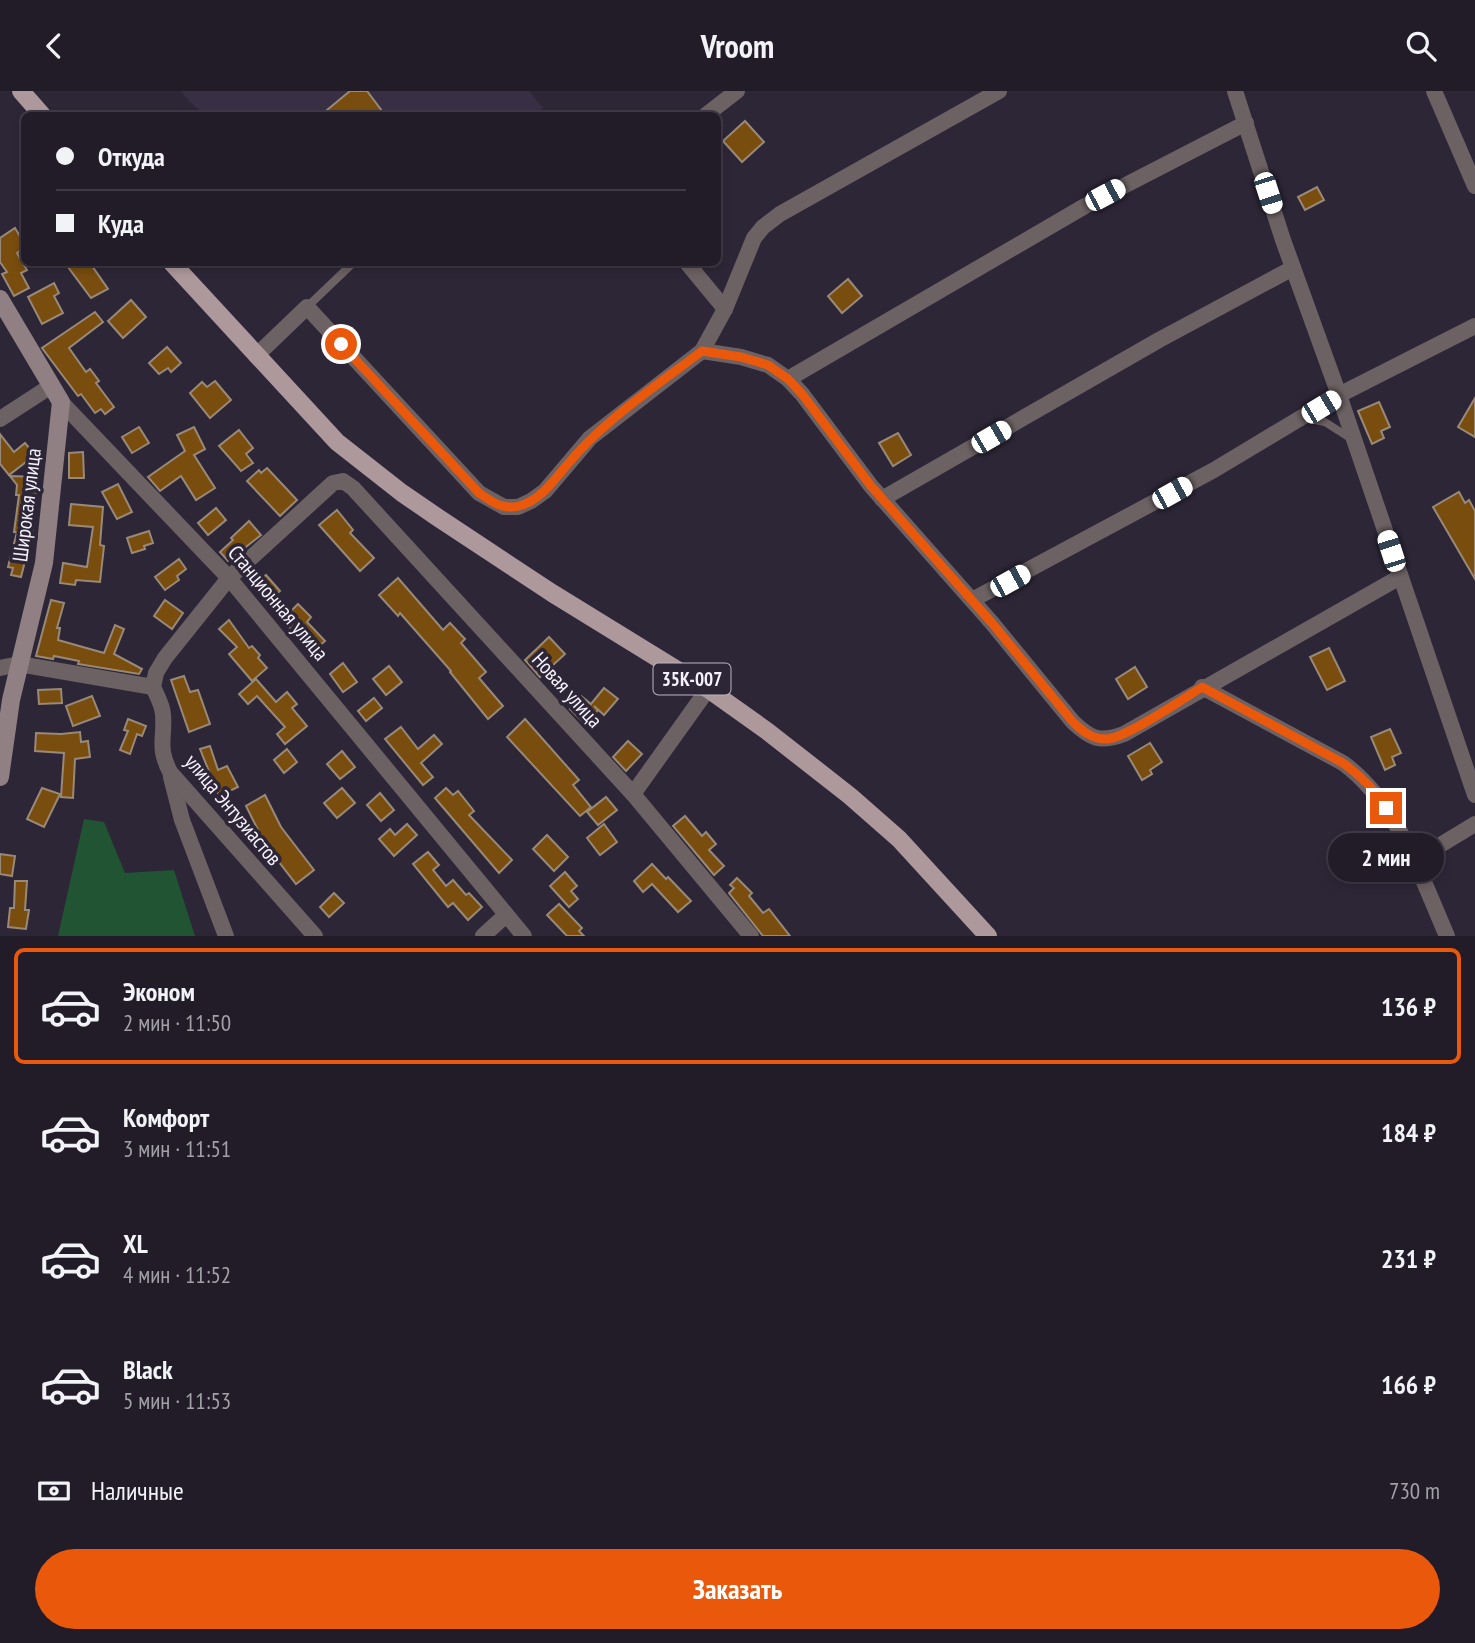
<!DOCTYPE html>
<html lang="ru">
<meta charset="utf-8">
<style>
:root{--surface:#221c29;--page:#2a2531;--text:#f1f3f6;--muted:#a2a1a8;--line:#3f3a46;--accent:#ea580c}
body{margin:0;font-family:"PT Sans Narrow",sans-serif;background:var(--page);color:var(--text);height:100vh;display:flex;flex-direction:column;font-size:26px;white-space:nowrap}
*{box-sizing:border-box;margin:0}
p{font-size:23px;color:var(--muted)}
.icon{flex:none;width:38px;height:38px;fill:none;stroke:currentColor;stroke-width:2;stroke-linecap:round;stroke-linejoin:round}
.map{position:relative;height:845px;overflow:hidden}
.panel{display:flex;flex-direction:column;background:var(--surface);flex:1}
.panel>*{flex:none}
.hud{position:absolute;left:21px;top:21px;width:700px;height:154px;border-radius:10px;box-shadow:0 4px 10px #0003,0 0 0 2px var(--line);display:grid;align-content:center;height:154px;padding:0 35px;background:var(--surface)}
.end{position:absolute;width:32px;height:32px;margin:-16px;border:9px solid #ea580c;background:#fff;box-shadow:0 0 0 4px #fff}
.from{border-radius:50%}
.bubble{position:absolute;height:49px;border-radius:24px;background:var(--surface);box-shadow:0 4px 10px #0003,0 0 0 2px var(--line);font-size:23px;font-weight:700;line-height:49px;text-align:center}
.car{position:absolute;width:21px;height:42px;margin:-21px -10px;border-radius:9px;box-shadow:0 0 5px 2px #0007;background:linear-gradient(#fff 24%,#345 0 40%,#fff 0 76%,#345 0 86%,#fff 0)}
.hud b{display:flex;align-items:center;gap:24px;height:66px;font-size:26px}
.hud b+b{border-top:2px solid var(--line)}
.hud i{width:18px;height:18px;background:var(--text)}
ul{padding:12px 0 0;list-style:none}
li{display:flex;align-items:center;gap:21px;height:116px;margin:0 14px 10px;padding:0 21px;border:4px solid transparent;border-radius:10px}
li div{flex:1}
li b{display:block;font-size:26px}
li em{font-style:normal;font-weight:700}
li.active{border-color:var(--accent)}
li>.icon{width:63px;height:63px;stroke-width:1.5}
.pay{display:flex;align-items:center;gap:18px;height:77px;padding:0 35px;font-size:26px}
.pay p{margin-inline-start:auto}
.cta{display:flex;gap:14px;margin-top:auto;padding:14px 35px}
.cta a{flex:1;height:80px;border-radius:42px;background:var(--accent);color:#fff;font-size:28px;font-weight:700;line-height:80px;text-align:center}
header{display:flex;justify-content:space-between;align-items:center;height:91px;padding:0 35px;background:var(--surface);font-size:32px;font-weight:700}
.map>svg:first-child{display:block}
</style>
<header><svg class="icon" aria-label="back" viewBox="0 0 24 24"><path d="M15 5l-7 7 7 7"/></svg>Vroom<svg class="icon" aria-label="search" viewBox="0 0 24 24"><circle cx="10" cy="10" r="6"/><path d="M15 15l6 6"/></svg></header>
<div class="map">
<svg width="1475" height="845" viewBox="0 0 1475 845">
<rect width="100%" height="100%" fill="#2d2637"/>
<path fill="#382f45" d="M 180,0 L 529,0 L 543,17 L 534,24 L 203,24 Z"/>
<path fill="#205433" d="M 84,728 L 104,731 L 125,782 L 174,779 L 195,845 L 58,845 Z"/>
<g fill="#784d0e" stroke="#988978" stroke-width="2">
<path d="M 350,0 L 367,0 L 385,24 L 321,24 Z"/>
<path d="M 745,30 L 764,51 L 742,71 L 723,50 Z"/>
<path d="M 1317,96 L 1324,109 L 1305,119 L 1298,106 Z"/>
<path d="M 15,137 L 24,152 L 24,157 L 17,162 L 27,179 L 21,182 L 29,197 L 14,205 L 2,183 L 7,181 L 0,171 L 0,147 Z"/>
<path d="M 65,172 L 90,172 L 108,198 L 91,207 Z"/>
<path d="M 848,188 L 862,205 L 842,222 L 828,205 Z"/>
<path d="M 54,192 L 59,202 L 54,205 L 63,222 L 42,233 L 28,206 Z"/>
<path d="M 131,209 L 146,226 L 123,247 L 108,230 Z"/>
<path d="M 95,221 L 103,231 L 69,257 L 86,281 L 90,278 L 99,290 L 96,292 L 114,316 L 105,323 L 101,318 L 95,322 L 81,303 L 78,305 L 42,257 Z"/>
<path d="M 167,256 L 181,272 L 171,281 L 168,277 L 159,283 L 149,272 Z"/>
<path d="M 215,290 L 231,309 L 210,327 L 190,302 L 202,291 L 207,296 Z"/>
<path d="M 1475,307 L 1475,346 L 1458,336 Z"/>
<path d="M 1379,311 L 1390,336 L 1381,340 L 1384,347 L 1372,353 L 1358,320 Z"/>
<path d="M 139,336 L 149,352 L 132,362 L 122,346 Z"/>
<path d="M 194,336 L 205,358 L 194,364 L 215,397 L 196,409 L 181,385 L 160,400 L 148,386 L 185,360 L 177,344 Z"/>
<path d="M 239,339 L 253,357 L 246,363 L 253,372 L 241,380 L 219,355 Z"/>
<path d="M 898,342 L 911,364 L 893,375 L 879,352 Z"/>
<path d="M 0,343 L 14,361 L 25,352 L 35,364 L 9,384 L 0,373 Z"/>
<path d="M 83,361 L 84,387 L 69,387 L 69,362 Z"/>
<path d="M 267,377 L 297,409 L 280,425 L 247,390 L 259,379 L 261,382 Z"/>
<path d="M 10,385 L 38,386 L 32,443 L 21,486 L 11,484 L 13,477 L 8,476 L 17,441 L 14,441 L 19,404 L 16,404 L 17,394 Z"/>
<path d="M 118,393 L 132,421 L 117,428 L 102,401 Z"/>
<path d="M 1459,401 L 1465,412 L 1469,409 L 1475,420 L 1475,488 L 1433,416 Z"/>
<path d="M 71,413 L 103,416 L 100,454 L 104,455 L 100,491 L 76,489 L 75,494 L 60,492 L 63,472 L 87,476 L 93,436 L 69,434 Z"/>
<path d="M 216,417 L 226,429 L 208,444 L 198,432 Z"/>
<path d="M 337,419 L 353,439 L 350,442 L 374,467 L 360,480 L 319,434 Z"/>
<path d="M 249,430 L 261,444 L 228,470 L 220,461 L 233,449 L 231,447 Z"/>
<path d="M 149,440 L 153,452 L 144,455 L 145,458 L 132,462 L 127,447 Z"/>
<path d="M 179,468 L 186,478 L 177,485 L 179,489 L 165,499 L 155,486 Z"/>
<path d="M 266,484 L 280,500 L 267,511 L 254,495 Z"/>
<path d="M 398,487 L 443,539 L 450,532 L 465,548 L 461,552 L 486,581 L 479,587 L 503,615 L 488,628 L 450,581 L 451,580 L 400,522 L 398,525 L 379,504 Z"/>
<path d="M 51,509 L 64,512 L 57,537 L 60,537 L 58,549 L 104,562 L 115,534 L 124,538 L 114,563 L 142,578 L 139,583 L 78,573 L 79,570 L 54,565 L 53,568 L 36,565 Z"/>
<path d="M 165,509 L 183,522 L 172,538 L 154,525 Z"/>
<path d="M 298,513 L 311,526 L 307,531 L 325,550 L 312,561 L 282,529 Z"/>
<path d="M 229,529 L 249,557 L 252,555 L 260,564 L 258,567 L 267,577 L 252,590 L 229,563 L 237,556 L 219,538 Z"/>
<path d="M 549,546 L 565,563 L 540,586 L 525,569 Z"/>
<path d="M 1329,557 L 1345,590 L 1327,599 L 1310,566 Z"/>
<path d="M 343,572 L 357,591 L 343,601 L 330,583 Z"/>
<path d="M 389,575 L 402,591 L 386,604 L 373,588 Z"/>
<path d="M 1135,576 L 1147,596 L 1128,608 L 1116,588 Z"/>
<path d="M 184,585 L 190,601 L 198,599 L 210,633 L 189,641 L 171,589 Z"/>
<path d="M 256,588 L 276,611 L 287,601 L 297,613 L 292,617 L 307,635 L 285,653 L 277,643 L 285,636 L 257,605 L 248,613 L 239,603 Z"/>
<path d="M 604,597 L 618,608 L 604,624 L 594,615 L 598,619 L 586,634 L 570,618 L 581,605 L 591,613 Z"/>
<path d="M 61,598 L 62,612 L 39,613 L 38,599 Z"/>
<path d="M 92,605 L 100,625 L 73,635 L 66,615 Z"/>
<path d="M 374,607 L 382,617 L 366,630 L 358,620 Z"/>
<path d="M 128,628 L 146,635 L 142,645 L 137,643 L 130,663 L 120,659 L 128,640 L 124,639 Z"/>
<path d="M 525,628 L 579,689 L 573,694 L 591,716 L 580,725 L 507,646 Z"/>
<path d="M 401,636 L 418,658 L 434,644 L 442,653 L 421,672 L 433,686 L 423,694 L 385,648 Z"/>
<path d="M 1390,638 L 1401,662 L 1392,666 L 1395,674 L 1385,679 L 1371,646 Z"/>
<path d="M 80,641 L 81,651 L 88,650 L 90,666 L 75,668 L 73,707 L 61,706 L 64,662 L 35,660 L 36,642 L 61,643 Z"/>
<path d="M 628,650 L 642,663 L 626,680 L 613,666 Z"/>
<path d="M 1150,652 L 1162,671 L 1150,679 L 1152,683 L 1142,689 L 1128,665 Z"/>
<path d="M 210,655 L 218,679 L 227,675 L 238,696 L 219,705 L 200,658 Z"/>
<path d="M 287,658 L 297,671 L 284,682 L 274,669 Z"/>
<path d="M 342,660 L 355,676 L 340,688 L 327,673 Z"/>
<path d="M 42,697 L 60,703 L 44,736 L 27,728 Z"/>
<path d="M 342,697 L 355,712 L 337,727 L 324,712 Z"/>
<path d="M 446,697 L 453,704 L 458,700 L 474,720 L 469,724 L 512,769 L 499,782 L 435,707 Z"/>
<path d="M 380,702 L 394,719 L 381,730 L 367,714 Z"/>
<path d="M 265,704 L 281,736 L 314,779 L 296,793 L 265,753 L 246,715 Z"/>
<path d="M 606,706 L 617,719 L 598,734 L 587,721 Z"/>
<path d="M 685,725 L 702,745 L 706,741 L 716,753 L 709,759 L 724,775 L 714,784 L 673,735 Z"/>
<path d="M 407,733 L 417,744 L 394,765 L 379,748 L 390,738 L 395,744 Z"/>
<path d="M 604,733 L 617,751 L 600,764 L 587,747 Z"/>
<path d="M 547,744 L 568,766 L 554,780 L 533,758 Z"/>
<path d="M 428,761 L 439,774 L 433,779 L 446,795 L 453,789 L 466,804 L 469,802 L 482,816 L 468,829 L 453,812 L 448,816 L 413,773 Z"/>
<path d="M 0,763 L 15,765 L 12,785 L 0,783 Z"/>
<path d="M 652,773 L 666,788 L 668,786 L 691,810 L 678,821 L 652,793 L 643,801 L 634,790 Z"/>
<path d="M 565,781 L 577,795 L 571,800 L 578,808 L 569,816 L 550,795 Z"/>
<path d="M 737,787 L 752,802 L 749,805 L 763,822 L 769,818 L 790,845 L 763,845 L 729,802 L 734,797 L 730,794 Z"/>
<path d="M 15,790 L 27,790 L 25,819 L 29,819 L 26,838 L 8,836 L 10,817 L 14,817 Z"/>
<path d="M 334,802 L 344,812 L 329,826 L 320,816 Z"/>
<path d="M 559,813 L 582,837 L 579,840 L 584,845 L 567,845 L 547,824 Z"/>
</g>
<g fill="none" stroke-linecap="round" stroke-linejoin="round">
<g stroke="#6c6163" stroke-width="8">
<path d="M 307,216 L 353,172"/>
<path d="M 1305,327 L 1325,331 L 1350,347"/>
</g>
<g stroke="#6c6163" stroke-width="16">
<path d="M 1235,0 L 1283,149 L 1339,304 L 1475,704"/>
<path d="M 1434,0 L 1475,95"/>
<path d="M 706,24 L 737,0"/>
<path d="M 687,172 L 725,218"/>
<path d="M 702,260 L 741,266 L 768,274 L 788,288 L 802,303 L 871,395 L 992,532 L 1073,631 C 1091,648 1100,652 1124,643 L 1400,486"/>
<path d="M 256,265 L 307,216 L 479,402 L 504,416 L 518,416 L 531,410 L 545,400 L 590,347 L 702,260 L 725,218 L 754,147 L 763,136 L 780,123 L 999,0"/>
<path d="M 788,288 L 1085,115 L 1246,32"/>
<path d="M 61,311 L 229,487 L 524,845"/>
<path d="M 0,328 L 51,295"/>
<path d="M 882,408 L 1159,249 L 1293,177"/>
<path d="M 972,509 L 1214,379 L 1339,304 L 1475,235"/>
<path d="M 0,577 L 19,573 L 153,596"/>
<path d="M 1202,596 L 1343,672 C 1397,711 1421,786 1447,845"/>
<path d="M 171,686 L 182,729 L 226,845"/>
<path d="M 633,703 L 708,598"/>
<path d="M 1414,770 L 1475,733"/>
<path d="M 315,845 L 170,681 C 157,655 165,649 163,623 C 162,613 157,605 153,596 L 156,582 L 165,567 L 229,487 L 333,392 L 343,390 L 353,397 L 633,703 L 751,845"/>
<path d="M 483,845 L 506,824"/>
</g>
<path stroke="#918083" stroke-width="18" d="M 0,208 L 61,311 L 44,472 L 11,609 L 0,686"/>
<g stroke="#ad989c" stroke-width="18">
<path d="M 21,0 L 42,24"/>
<path d="M 172,172 L 337,351 L 402,402 L 437,426 L 552,502 L 708,598 L 767,640 L 850,705 L 899,748 L 988,845"/>
</g>
</g>
<g fill="none" stroke-linecap="round" stroke-linejoin="round">
<path stroke="#ea580c" stroke-width="9" d="M 341,253 L 479,402 C 492,411 503,419 519,415 C 540,410 553,390 567,374 C 604,329 655,296 702,260 L 741,266 L 768,274 L 788,288 L 802,303 L 871,395 L 992,532 L 1073,631 C 1082,640 1092,648 1106,648 C 1125,648 1183,608 1202,596 L 1343,672 C 1361,685 1375,698 1386,717"/>
</g>
<g text-anchor="middle" stroke-width="7" stroke-linejoin="round" paint-order="stroke">
<rect fill="#2d2637" stroke="#bab5c2" stroke-width="2" x="653.5" y="572.5" width="77" height="31" rx="5"/>
<g font-size="19" font-weight="bold" fill="#f6f2fd">
<text x="692" y="595">35К-007</text>
</g>
<g font-size="21" fill="#f6f2fd" stroke="#2d2637">
<text transform="translate(27 414) rotate(-83)" y="7">Широкая улица</text>
<text transform="translate(278 512) rotate(50)" y="7">Станционная улица</text>
<text transform="translate(567 599) rotate(48)" y="7">Новая улица</text>
<text transform="translate(233 719) rotate(50)" y="7">улица Энтузиастов</text>
</g>
</g>
</svg>
<i class="end from" style="left:341px;top:253px"></i>
<i class="end" style="left:1386px;top:717px"></i>
<div class="bubble" style="left:1328px;top:742px;width:116px">2 мин</div>
<i class="car" style="left:1268px;top:102px;rotate:162deg"></i>
<i class="car" style="left:1105px;top:104px;rotate:62deg"></i>
<i class="car" style="left:1321px;top:316px;rotate:59deg"></i>
<i class="car" style="left:991px;top:346px;rotate:60deg"></i>
<i class="car" style="left:1172px;top:402px;rotate:61deg"></i>
<i class="car" style="left:1391px;top:460px;rotate:342deg"></i>
<i class="car" style="left:1010px;top:490px;rotate:61deg"></i>
<div class="hud">
<b><i class="from"></i>Откуда</b>
<b><i></i>Куда</b>
</div>
</div>
<section class="panel">
<ul>
<li class="active"><svg class="icon" aria-label="car" viewBox="0 0 24 24"><path d="M5 17H2v-5l4-1 3-4h7l3 4 3 1v5h-3M9 17h6M6 11h13"/><circle cx="7" cy="17" r="2"/><circle cx="17" cy="17" r="2"/></svg><div><b>Эконом</b><p>2 мин · 11:50</p></div><em>136 ₽</em></li>
<li><svg class="icon" aria-label="car" viewBox="0 0 24 24"><path d="M5 17H2v-5l4-1 3-4h7l3 4 3 1v5h-3M9 17h6M6 11h13"/><circle cx="7" cy="17" r="2"/><circle cx="17" cy="17" r="2"/></svg><div><b>Комфорт</b><p>3 мин · 11:51</p></div><em>184 ₽</em></li>
<li><svg class="icon" aria-label="car" viewBox="0 0 24 24"><path d="M5 17H2v-5l4-1 3-4h7l3 4 3 1v5h-3M9 17h6M6 11h13"/><circle cx="7" cy="17" r="2"/><circle cx="17" cy="17" r="2"/></svg><div><b>XL</b><p>4 мин · 11:52</p></div><em>231 ₽</em></li>
<li><svg class="icon" aria-label="car" viewBox="0 0 24 24"><path d="M5 17H2v-5l4-1 3-4h7l3 4 3 1v5h-3M9 17h6M6 11h13"/><circle cx="7" cy="17" r="2"/><circle cx="17" cy="17" r="2"/></svg><div><b>Black</b><p>5 мин · 11:53</p></div><em>166 ₽</em></li>
</ul>
<div class="pay"><svg class="icon" aria-label="cash" viewBox="0 0 24 24"><path d="M3 7h18v10H3z"/><circle cx="12" cy="12" r="2"/></svg>Наличные<p>730 m</p></div>
<div class="cta"><a>Заказать</a></div>
</section>
